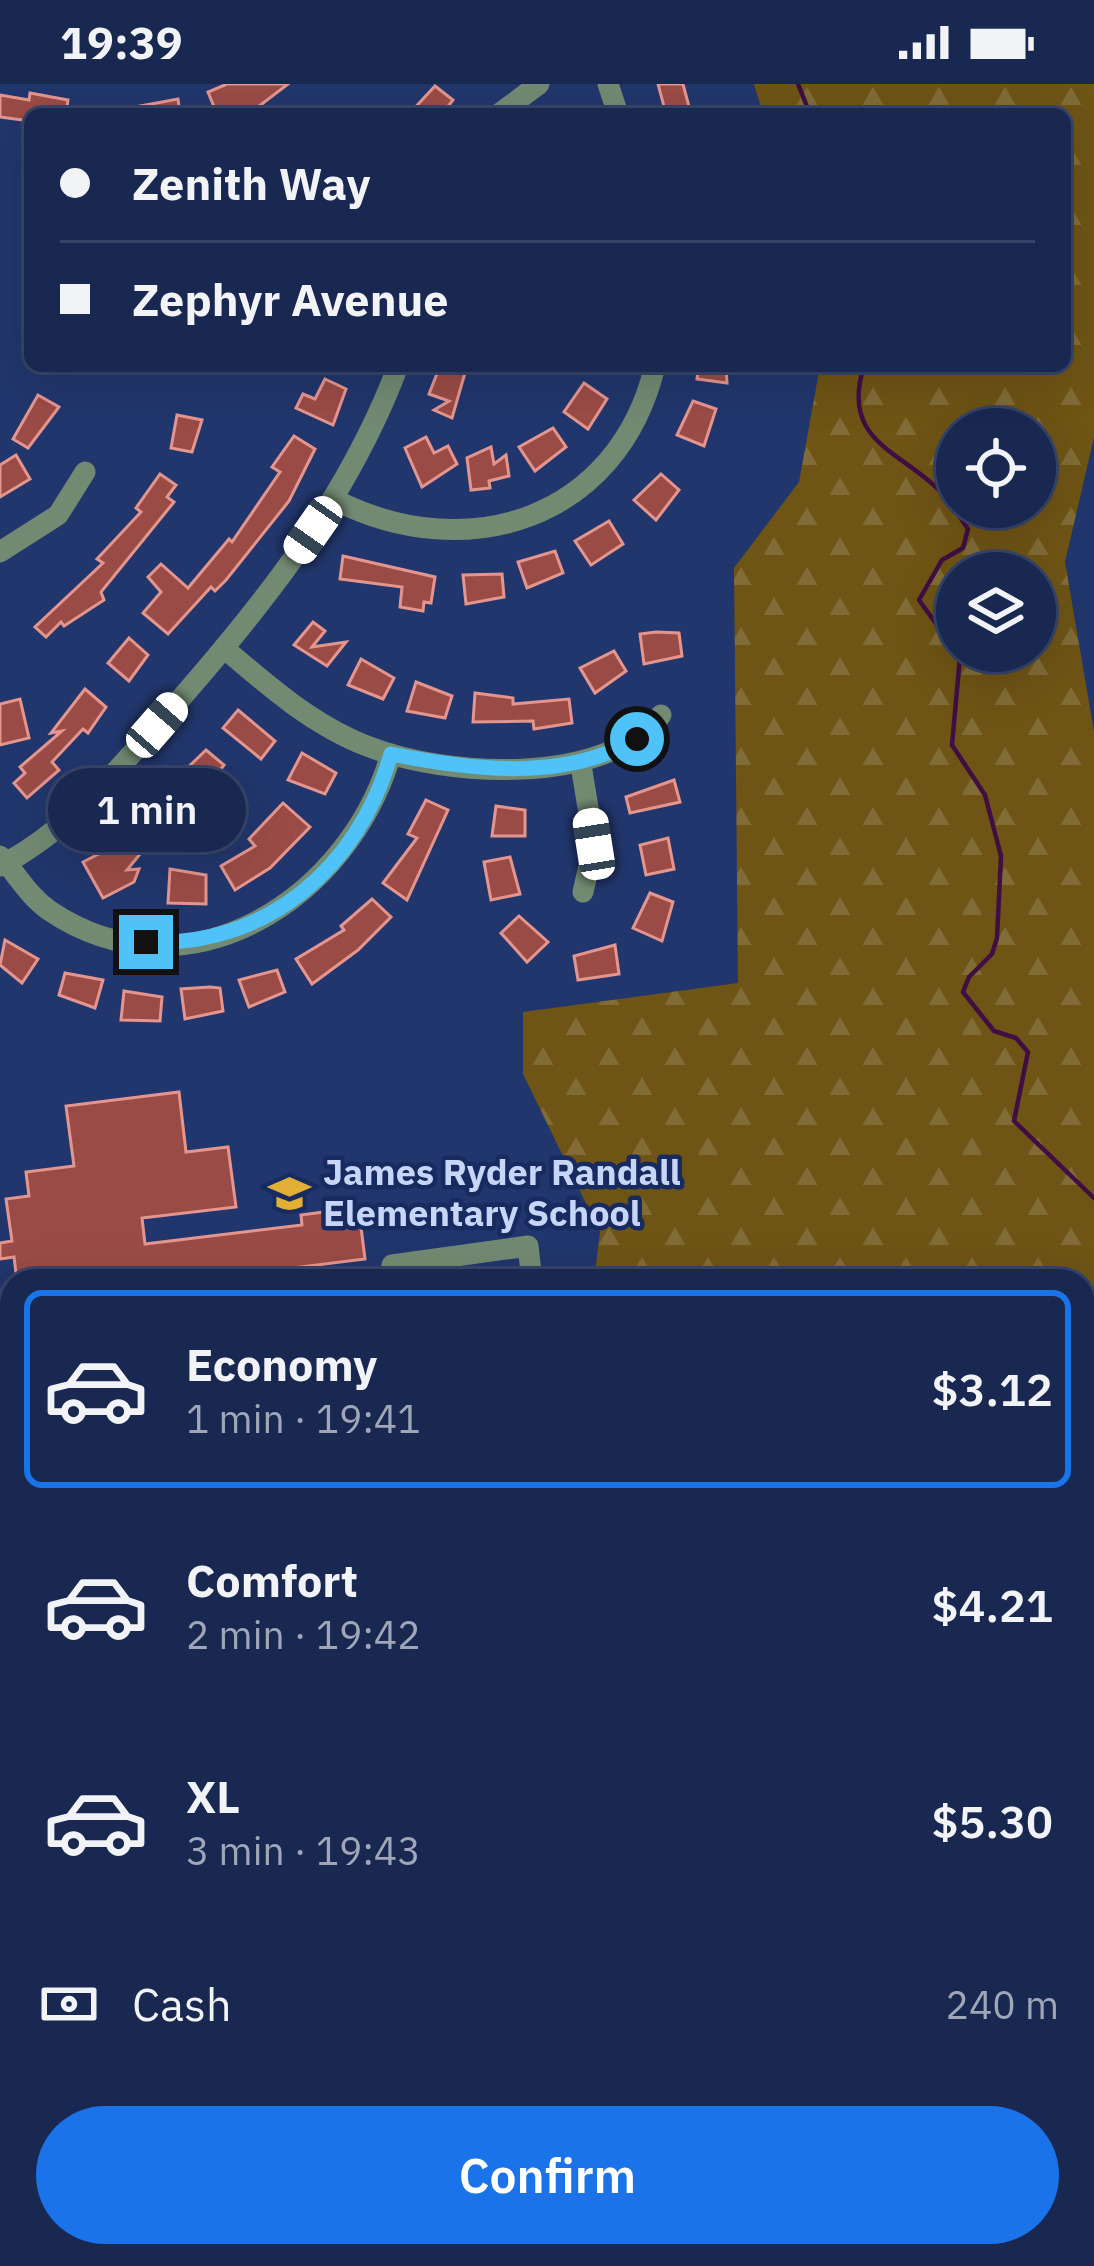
<!DOCTYPE html>
<meta charset="utf-8">
<style>
:root{--surface:#192851;--page:#26345b;--text:#f1f3f6;--muted:#9fa6b7;--line:#374468;--accent:#1a73e8}
body{margin:0;font-family:"IBM Plex Sans",sans-serif;background:var(--page);color:var(--text);height:100vh;display:flex;flex-direction:column;font-size:45px;white-space:nowrap}
*{box-sizing:border-box;margin:0}
p{font-size:39px;color:var(--muted)}
.icon{flex:none;width:66px;height:66px;fill:none;stroke:currentColor;stroke-width:2;stroke-linecap:round;stroke-linejoin:round}
.map{position:relative;flex:1;overflow:hidden}
.panel{position:absolute;left:0px;top:1185px;width:1095px;height:999px;display:flex;flex-direction:column;background:var(--surface);border-radius:36px 36px 0 0;box-shadow:0 12px 48px #0002,0 0 0 3px var(--line)}
.panel>*{flex:none}
.banner{position:absolute;left:24px;top:24px;width:1047px;height:264px;border-radius:18px;box-shadow:0 12px 48px #0002,0 0 0 3px var(--line);display:grid;align-content:center;height:264px;padding:0 36px;background:var(--surface)}
.fabs{position:absolute;left:936px;top:324px;display:grid;gap:24px}
.fabs a{display:grid;place-items:center;width:120px;height:120px;border-radius:50%;background:var(--surface);box-shadow:0 12px 48px #0002,0 0 0 3px var(--line);font-size:60px}
.end{position:absolute;width:54px;height:54px;margin:-27px;border:15px solid #4fc3f7;background:#111;box-shadow:0 0 0 6px #111}
.from{border-radius:50%}
.bubble{position:absolute;height:84px;border-radius:42px;background:var(--surface);box-shadow:0 12px 48px #0002,0 0 0 3px var(--line);font-size:39px;font-weight:600;line-height:84px;text-align:center}
.car{position:absolute;width:36px;height:72px;margin:-36px -18px;border-radius:15px;box-shadow:0 0 9px 3px #0007;background:linear-gradient(#fff 24%,#345 0 40%,#fff 0 76%,#345 0 86%,#fff 0)}
.banner b{display:flex;align-items:center;gap:42px;height:114px;font-size:45px}
.banner b+b{border-top:3px solid var(--line)}
.banner i{width:30px;height:30px;background:var(--text)}
ul{padding:21px 0 0;list-style:none}
li{display:flex;align-items:center;gap:36px;height:198px;margin:0 24px 18px;padding:0 12px;border:6px solid transparent;border-radius:18px}
li div{flex:1}
li b{display:block;font-size:45px}
li em{font-style:normal;font-weight:600}
li.current{border-color:var(--accent)}
li>.icon{width:108px;height:108px;stroke-width:1.5}
.pay{display:flex;align-items:center;gap:30px;height:132px;padding:0 36px;font-size:45px}
.pay p{margin-inline-start:auto}
.button{display:flex;gap:24px;margin-top:auto;padding:24px 36px}
.button a{flex:1;height:138px;border-radius:72px;background:var(--accent);color:#fff;font-size:48px;font-weight:600;line-height:138px;text-align:center}
.status{display:flex;justify-content:space-between;align-items:center;height:84px;padding:0 60px;background:var(--surface);direction:ltr}
.status svg{height:33px;fill:currentColor}
.map>svg:first-child{display:block}
</style>
<div class="status"><b>19:39</b><svg viewBox="0 0 49 12"><path d="M0 12V9h3v3zM5 12V6h3v6zM10 12V3h3v9zM15 12V0h3v12zM26 1h20v11H26zM47 4h2v5h-2z"/></svg></div>
<div class="map">
<svg width="1094" height="2182" viewBox="0 0 1094 2182">
<defs>
<pattern id="forest-firs" width="22" height="20" patternUnits="userSpaceOnUse" patternTransform="scale(3)"><rect width="22" height="20" fill="#6e5415"/><path d="M5 1l3.5 6h-7zM16 11l3.5 6h-7z" fill="#816c38"/></pattern>
</defs>
<rect width="100%" height="100%" fill="#21366c"/>
<path fill="url(#forest-firs)" fill-rule="evenodd" d="M 754,0 L 1094,0 L 1094,353 L 1065,478 L 1094,648 L 1094,1711 L 1083,1704 L 1083,1197 L 594,1197 L 600,1148 L 523,990 L 523,928 L 738,899 L 734,484 L 799,398 L 820,282 L 1065,282 L 1065,30 L 763,30 ZM 957,345 L 1035,345 L 1035,423 L 957,423 ZM 957,489 L 1035,489 L 1035,567 L 957,567 Z"/>
<g fill="none" stroke-linecap="round" stroke-linejoin="round">
<g stroke="#410e44" stroke-width="4.5">
<path d="M 798,0 L 810,30"/>
<path d="M 864,282 C 839,360 905,367 946,413 C 954,423 961,435 968,445 L 963,464 L 942,476 L 919,516 L 960,573 L 952,661 L 985,711 L 1001,772 L 997,854 L 992,870 L 969,893 L 963,908 L 994,947 L 1016,954 L 1028,968 L 1014,1037 L 1094,1114"/>
</g>
</g>
<g fill="#9a4b46" stroke="#e4958e" stroke-width="3">
<path d="M 227,0 L 288,0 L 254,26 L 217,30 L 208,8 Z"/>
<path d="M 658,0 L 683,0 L 691,30 L 666,30 Z"/>
<path d="M 435,2 L 453,16 L 442,30 L 409,30 Z"/>
<path d="M 30,9 L 68,16 L 66,30 L 30,30 L 30,37 L 0,33 L 0,11 L 29,16 Z"/>
<path d="M 178,15 L 180,30 L 136,30 L 135,23 Z"/>
<path d="M 440,282 L 467,282 L 452,334 L 434,326 L 449,317 L 429,310 Z"/>
<path d="M 699,282 L 726,282 L 727,299 L 697,295 Z"/>
<path d="M 325,295 L 346,305 L 333,341 L 296,324 L 303,310 L 315,315 Z"/>
<path d="M 584,299 L 607,315 L 588,345 L 564,328 Z"/>
<path d="M 38,311 L 59,323 L 28,364 L 13,355 Z"/>
<path d="M 693,317 L 716,325 L 704,362 L 677,351 Z"/>
<path d="M 177,331 L 202,336 L 192,368 L 171,364 Z"/>
<path d="M 553,344 L 566,363 L 535,387 L 519,363 Z"/>
<path d="M 294,352 L 315,365 L 289,417 L 226,496 L 215,507 L 211,503 L 168,550 L 143,529 L 161,508 L 148,493 L 161,480 L 188,504 L 229,455 L 232,458 L 280,388 L 272,383 Z"/>
<path d="M 426,353 L 434,369 L 448,362 L 457,380 L 422,403 L 405,364 Z"/>
<path d="M 491,363 L 494,380 L 506,371 L 509,392 L 489,397 L 490,404 L 471,406 L 467,374 Z"/>
<path d="M 16,371 L 30,395 L 0,413 L 0,381 Z"/>
<path d="M 160,390 L 176,401 L 167,413 L 174,418 L 101,508 L 104,516 L 64,542 L 61,538 L 46,553 L 35,543 L 103,479 L 97,475 L 141,428 L 136,424 Z"/>
<path d="M 661,390 L 679,406 L 656,436 L 634,416 Z"/>
<path d="M 609,437 L 623,460 L 591,481 L 575,457 Z"/>
<path d="M 555,467 L 563,489 L 527,504 L 518,478 Z"/>
<path d="M 343,472 L 435,493 L 431,519 L 424,518 L 423,527 L 400,523 L 402,503 L 340,495 Z"/>
<path d="M 502,490 L 504,513 L 466,520 L 463,491 Z"/>
<path d="M 313,538 L 325,547 L 312,563 L 346,558 L 327,582 L 294,561 Z"/>
<path d="M 656,548 L 679,549 L 682,572 L 644,580 L 640,550 Z"/>
<path d="M 129,554 L 148,571 L 129,597 L 108,579 Z"/>
<path d="M 614,567 L 626,587 L 595,609 L 580,584 Z"/>
<path d="M 361,575 L 394,594 L 383,615 L 348,601 Z"/>
<path d="M 416,598 L 452,612 L 445,634 L 407,627 Z"/>
<path d="M 85,605 L 106,623 L 88,649 L 83,645 L 52,678 L 59,686 L 27,714 L 14,699 L 25,689 L 20,683 L 62,647 L 51,649 Z"/>
<path d="M 475,609 L 513,614 L 513,620 L 569,615 L 572,639 L 534,645 L 533,637 L 473,638 Z"/>
<path d="M 20,615 L 29,654 L 0,661 L 0,620 Z"/>
<path d="M 238,626 L 275,657 L 261,675 L 223,644 Z"/>
<path d="M 206,666 L 224,681 L 201,712 L 178,693 Z"/>
<path d="M 302,669 L 336,689 L 325,710 L 288,696 Z"/>
<path d="M 674,696 L 680,718 L 630,729 L 626,713 Z"/>
<path d="M 160,709 L 177,725 L 127,786 L 139,785 L 134,798 L 103,814 L 83,778 L 114,762 Z"/>
<path d="M 426,716 L 448,726 L 407,816 L 383,799 L 417,754 L 408,750 Z"/>
<path d="M 283,719 L 310,743 L 270,784 L 235,806 L 221,782 L 255,762 L 249,755 Z"/>
<path d="M 496,722 L 525,726 L 525,752 L 492,752 Z"/>
<path d="M 668,754 L 674,785 L 646,791 L 640,761 Z"/>
<path d="M 510,773 L 520,810 L 491,816 L 484,778 Z"/>
<path d="M 170,785 L 206,791 L 206,820 L 168,819 Z"/>
<path d="M 650,809 L 673,818 L 662,857 L 633,844 Z"/>
<path d="M 372,815 L 391,833 L 358,866 L 312,900 L 296,875 L 344,846 L 341,842 Z"/>
<path d="M 519,832 L 548,858 L 527,878 L 501,849 Z"/>
<path d="M 5,856 L 38,875 L 22,899 L 0,881 Z"/>
<path d="M 615,861 L 619,890 L 578,896 L 574,872 Z"/>
<path d="M 277,886 L 285,908 L 249,923 L 239,896 Z"/>
<path d="M 65,889 L 103,896 L 95,924 L 59,911 Z"/>
<path d="M 210,903 L 220,904 L 223,927 L 185,935 L 181,905 Z"/>
<path d="M 124,907 L 162,913 L 160,937 L 121,936 Z"/>
<path d="M 179,1008 L 186,1068 L 228,1063 L 236,1123 L 142,1134 L 145,1160 L 302,1141 L 301,1131 L 331,1127 L 332,1139 L 360,1135 L 365,1175 L 284,1185 L 285,1197 L 17,1197 L 14,1173 L 0,1175 L 0,1159 L 12,1157 L 6,1115 L 29,1112 L 26,1088 L 74,1082 L 66,1022 Z"/>
</g>
<g fill="none" stroke-linecap="round" stroke-linejoin="round">
<g stroke="#728972" stroke-width="21">
<path d="M 608,0 L 618,30"/>
<path d="M 499,30 L 539,0"/>
<path d="M 335,416 C 468,483 618,435 655,282"/>
<path d="M 0,468 L 58,431 L 85,388"/>
<path d="M 224,564 C 268,602 313,641 367,662 C 445,693 604,703 661,631"/>
<path d="M 581,681 L 594,760 L 583,808"/>
<path d="M 0,772 C 17,790 29,813 50,827 C 189,920 350,813 391,670"/>
<path d="M 0,782 C 66,748 113,691 161,637 C 257,529 347,418 398,282"/>
<path d="M 392,1181 L 528,1162 L 532,1197"/>
<path d="M 1,1351 L 12,1402"/>
<path d="M 166,2172 L 168,2182"/>
<path d="M 383,2182 L 384,2172"/>
</g>
<g stroke="#a7d7a8" stroke-width="27">
<path d="M 0,1694 L 12,1747"/>
<path d="M 107,2172 L 109,2182"/>
</g>
</g>
<g fill="none" stroke-linecap="round" stroke-linejoin="round">
<path stroke="#4fc3f7" stroke-width="15" d="M 146,858 C 265,864 359,784 391,670 C 472,686 564,698 637,655"/>
</g>
<defs>
<symbol id="school-bare" viewBox="-9 -9 18 18"><path d="M0-5L7-2L0 1L-7-2ZM-4 1L0 2.5L4 1V4Q0 6-4 4Z" fill="#e1af34" stroke="#182b60" stroke-width="2.5" paint-order="stroke"/></symbol>
</defs>
<g fill-rule="evenodd">
<use href="#school-bare" x="260" y="1080" width="59" height="59"/>
</g>
<g text-anchor="middle" stroke-width="9" stroke-linejoin="round" paint-order="stroke">
<g font-size="36" font-weight="bold" fill="#c7d6f7" stroke="#182b60" text-anchor="start">
<text x="323" y="1101">James Ryder Randall<tspan x="323" dy="41">Elementary School</tspan></text>
</g>
</g>
</svg>
<div class="fabs">
<a><svg class="icon" aria-label="locate" viewBox="0 0 24 24"><circle cx="12" cy="12" r="6"/><path d="M12 2v4M12 18v4M2 12h4M18 12h4"/></svg></a>
<a><svg class="icon" aria-label="layers" viewBox="0 0 24 24"><path d="M12 4l9 5-9 5-9-5zM3 14l9 5 9-5"/></svg></a>
</div>
<i class="end from" style="left:637px;top:655px"></i>
<i class="end" style="left:146px;top:858px"></i>
<div class="bubble" style="left:48px;top:684px;width:198px">1 min</div>
<i class="car" style="left:313px;top:446px;rotate:215deg"></i>
<i class="car" style="left:157px;top:641px;rotate:41deg"></i>
<i class="car" style="left:594px;top:760px;rotate:351deg"></i>
<div class="banner">
<b><i class="from"></i>Zenith Way</b>
<b><i></i>Zephyr Avenue</b>
</div>
<section class="panel">
<ul>
<li class="current"><svg class="icon" aria-label="car" viewBox="0 0 24 24"><path d="M5 17H2v-5l4-1 3-4h7l3 4 3 1v5h-3M9 17h6M6 11h13"/><circle cx="7" cy="17" r="2"/><circle cx="17" cy="17" r="2"/></svg><div><b>Economy</b><p>1 min · 19:41</p></div><em>$3.12</em></li>
<li><svg class="icon" aria-label="car" viewBox="0 0 24 24"><path d="M5 17H2v-5l4-1 3-4h7l3 4 3 1v5h-3M9 17h6M6 11h13"/><circle cx="7" cy="17" r="2"/><circle cx="17" cy="17" r="2"/></svg><div><b>Comfort</b><p>2 min · 19:42</p></div><em>$4.21</em></li>
<li><svg class="icon" aria-label="car" viewBox="0 0 24 24"><path d="M5 17H2v-5l4-1 3-4h7l3 4 3 1v5h-3M9 17h6M6 11h13"/><circle cx="7" cy="17" r="2"/><circle cx="17" cy="17" r="2"/></svg><div><b>XL</b><p>3 min · 19:43</p></div><em>$5.30</em></li>
</ul>
<div class="pay"><svg class="icon" aria-label="cash" viewBox="0 0 24 24"><path d="M3 7h18v10H3z"/><circle cx="12" cy="12" r="2"/></svg>Cash<p>240 m</p></div>
<div class="button"><a>Confirm</a></div>
</section>
</div>
